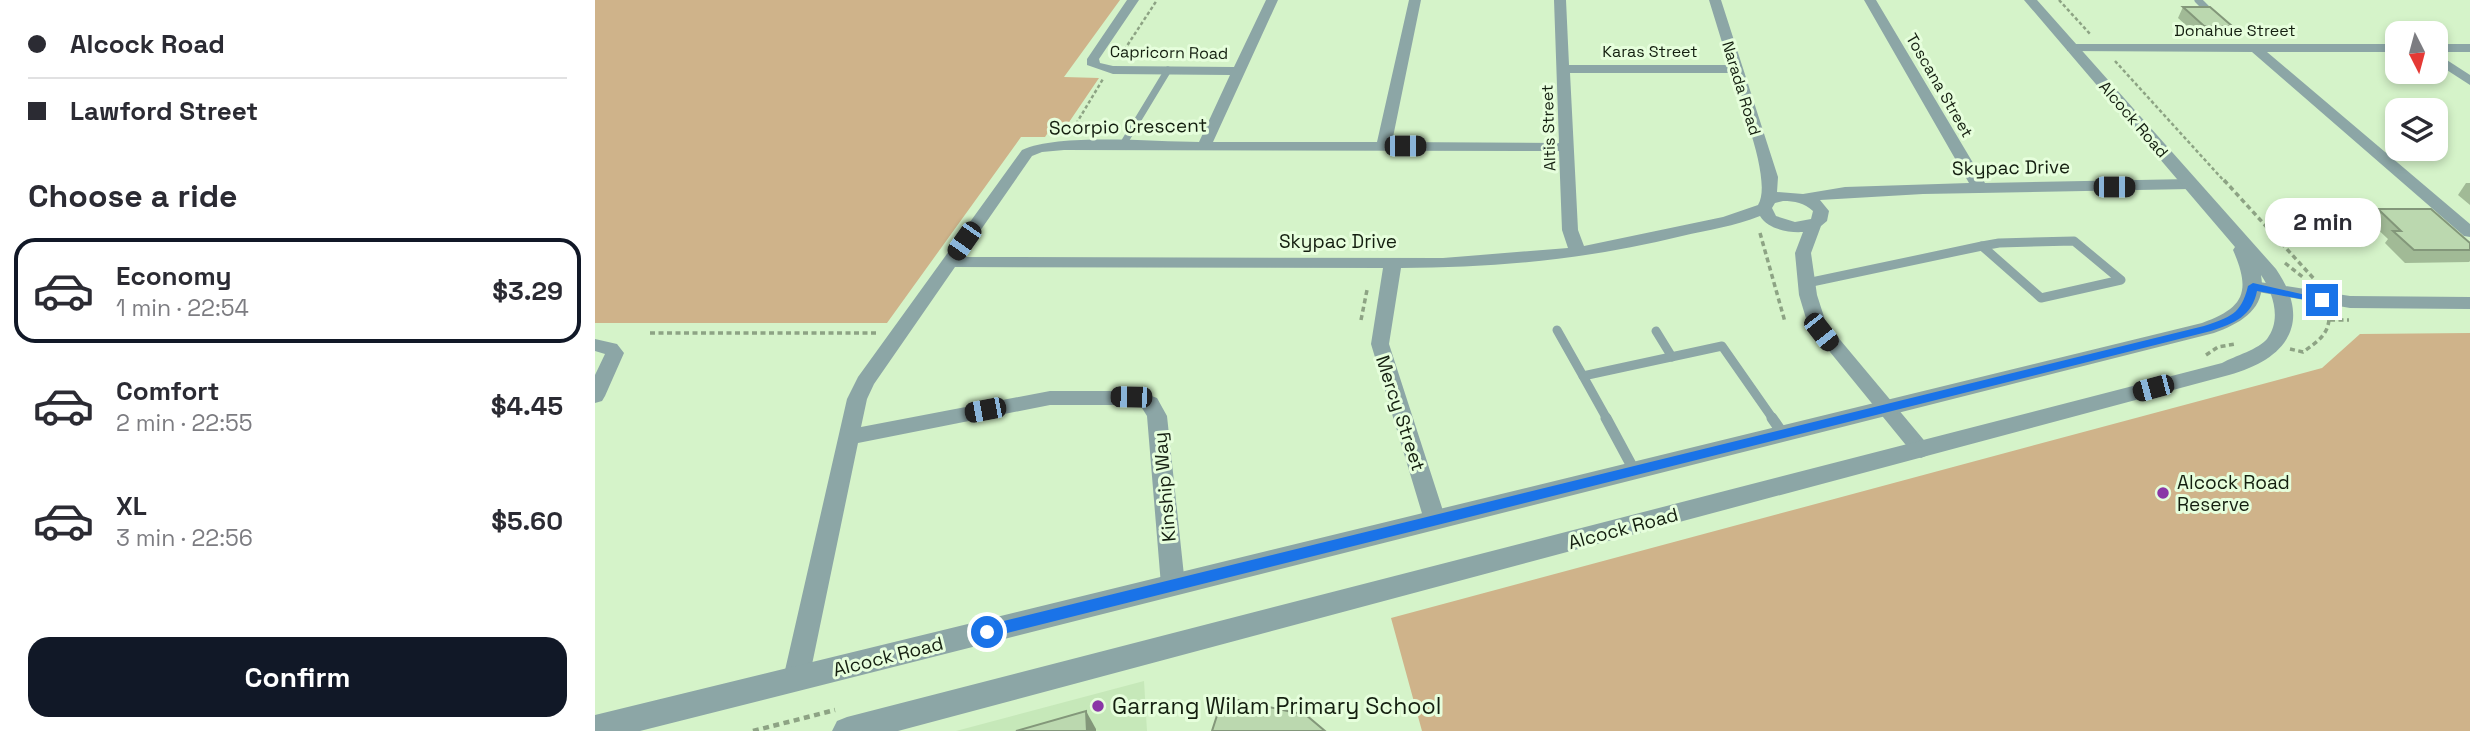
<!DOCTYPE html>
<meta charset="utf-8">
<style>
:root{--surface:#fff;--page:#f2f2f3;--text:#2b2b33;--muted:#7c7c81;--line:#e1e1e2;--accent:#111827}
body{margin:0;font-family:"Space Grotesk",sans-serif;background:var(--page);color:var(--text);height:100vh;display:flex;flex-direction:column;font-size:26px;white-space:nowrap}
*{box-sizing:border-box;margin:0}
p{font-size:23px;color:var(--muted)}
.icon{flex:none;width:38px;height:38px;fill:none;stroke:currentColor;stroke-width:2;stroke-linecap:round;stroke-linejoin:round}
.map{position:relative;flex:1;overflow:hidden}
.drawer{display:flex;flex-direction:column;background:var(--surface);width:595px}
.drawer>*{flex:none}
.top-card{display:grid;align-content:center;height:154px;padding:0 28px;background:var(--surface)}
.needle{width:46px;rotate:174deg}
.tools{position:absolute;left:1790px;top:21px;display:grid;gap:14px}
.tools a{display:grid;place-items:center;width:63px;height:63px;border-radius:14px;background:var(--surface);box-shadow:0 4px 10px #0003;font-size:35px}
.end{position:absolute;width:32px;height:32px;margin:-16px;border:9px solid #1a73e8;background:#fff;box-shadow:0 0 0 4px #fff}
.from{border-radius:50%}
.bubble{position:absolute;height:49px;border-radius:21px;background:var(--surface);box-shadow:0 4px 10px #0003;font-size:23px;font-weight:700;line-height:49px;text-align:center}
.car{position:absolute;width:21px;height:42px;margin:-21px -10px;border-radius:9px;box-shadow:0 0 5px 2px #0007;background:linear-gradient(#222 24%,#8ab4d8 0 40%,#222 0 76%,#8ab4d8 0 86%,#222 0)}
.top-card b{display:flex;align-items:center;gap:24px;height:66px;font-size:26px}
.top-card b+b{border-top:2px solid var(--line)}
.top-card i{width:18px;height:18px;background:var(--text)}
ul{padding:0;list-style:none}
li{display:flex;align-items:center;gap:21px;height:105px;margin:0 14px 10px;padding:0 14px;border:4px solid transparent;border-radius:21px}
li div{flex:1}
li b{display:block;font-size:26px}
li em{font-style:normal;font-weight:700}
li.active{border-color:var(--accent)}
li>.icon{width:63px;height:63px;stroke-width:1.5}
h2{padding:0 28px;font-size:32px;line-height:84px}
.primary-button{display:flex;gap:14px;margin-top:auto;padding:14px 28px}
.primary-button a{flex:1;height:80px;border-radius:21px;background:var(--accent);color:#fff;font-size:28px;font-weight:700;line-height:80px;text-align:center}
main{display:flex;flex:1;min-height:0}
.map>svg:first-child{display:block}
</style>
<main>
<section class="drawer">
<div class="top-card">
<b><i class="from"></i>Alcock Road</b>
<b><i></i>Lawford Street</b>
</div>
<h2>Choose a ride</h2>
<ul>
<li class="active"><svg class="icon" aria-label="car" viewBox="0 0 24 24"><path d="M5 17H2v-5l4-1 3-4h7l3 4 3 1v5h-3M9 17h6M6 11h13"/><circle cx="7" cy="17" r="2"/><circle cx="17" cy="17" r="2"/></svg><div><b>Economy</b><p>1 min · 22:54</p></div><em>$3.29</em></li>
<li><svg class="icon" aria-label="car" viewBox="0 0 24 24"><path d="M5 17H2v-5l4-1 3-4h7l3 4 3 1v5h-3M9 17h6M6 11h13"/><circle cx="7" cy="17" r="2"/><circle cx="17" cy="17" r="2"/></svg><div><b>Comfort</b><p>2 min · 22:55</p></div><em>$4.45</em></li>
<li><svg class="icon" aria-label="car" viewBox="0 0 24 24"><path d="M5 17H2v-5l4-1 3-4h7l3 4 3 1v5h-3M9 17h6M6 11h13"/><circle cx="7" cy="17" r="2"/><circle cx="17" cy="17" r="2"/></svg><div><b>XL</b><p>3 min · 22:56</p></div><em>$5.60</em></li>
</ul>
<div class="primary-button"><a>Confirm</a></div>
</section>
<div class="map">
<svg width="1875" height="731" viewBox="0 0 1875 731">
<rect width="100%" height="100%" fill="#d5f3c9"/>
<path fill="#c6e8b9" d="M 549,681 L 552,731 L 361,731 Z"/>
<g fill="#cfb38a">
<path d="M 0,0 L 525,0 L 469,77 L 504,78 L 468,131 L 454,131 L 450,137 L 426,137 L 292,323 L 0,323 Z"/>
<path d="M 1875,333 L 1875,731 L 827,731 L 796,618 L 1727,368 L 1765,334 Z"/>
</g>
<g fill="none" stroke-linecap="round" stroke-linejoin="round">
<g stroke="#8da384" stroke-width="2.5" stroke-dasharray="3.5 2.5" stroke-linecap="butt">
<path d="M 1464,0 L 1496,35"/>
<path d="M 526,55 L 562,0"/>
<path d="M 1520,61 L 1630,182"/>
<path d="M 478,129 L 508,79"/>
</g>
<g stroke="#8da384" stroke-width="3.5" stroke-dasharray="5 3.5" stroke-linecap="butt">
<path d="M 1629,180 L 1720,280"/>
<path d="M 1165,233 L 1190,322"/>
<path d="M 1690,263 L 1709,278"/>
<path d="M 766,320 L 772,290"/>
<path d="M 1735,320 L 1754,320"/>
<path d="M 55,333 L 283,333"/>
<path d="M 1695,349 L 1708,352 C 1722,342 1735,334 1734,315"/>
<path d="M 1611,355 L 1623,347 L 1640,344"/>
</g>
<path stroke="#8da384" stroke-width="4.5" stroke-dasharray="6 4.5" stroke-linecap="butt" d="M 158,731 L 240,710"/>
<g stroke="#8ca6a6" stroke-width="7">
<path d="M 1603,0 L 1611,8"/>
<path d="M 527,146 L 573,70"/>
</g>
<g stroke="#8ca6a6" stroke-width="9">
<path d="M 1479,241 L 1526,280 L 1446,298 L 1387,246 L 1404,243 Z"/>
<path d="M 1212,283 L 1387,246"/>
<path d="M 962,330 L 988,376"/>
<path d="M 1061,331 L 1077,357"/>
<path d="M 1012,419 L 988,376 L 1127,346 L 1178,419"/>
</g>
<g stroke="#8ca6a6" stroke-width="11">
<path d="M 1011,418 L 1039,470"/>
<path d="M 1177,418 L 1188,434"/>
</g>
<g fill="#8ca6a6" fill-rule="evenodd">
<path d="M 532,0 L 544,0 L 504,59 L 505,63 L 518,66 L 639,67 L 671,0 L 683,0 L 618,142 L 782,142 L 814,0 L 826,0 L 797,142 L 964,143 L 959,0 L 971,0 L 974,65 L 1134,65 L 1114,0 L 1126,0 L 1183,177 L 1182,192 L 1208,194 L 1250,187 L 1374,183 L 1269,0 L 1281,0 L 1390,183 L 1595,179 L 1603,184 L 1595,189 L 1328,194 L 1225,200 L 1234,211 L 1232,221 L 1226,226 L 1216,253 L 1222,295 L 1231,323 L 1333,445 L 1336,450 L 1333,455 L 1326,458 L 1319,455 L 1213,325 L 1204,295 L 1200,253 L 1208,232 C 1193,233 1173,229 1165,216 C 1140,226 1113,230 1087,236 C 994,259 902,268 806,268 L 794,344 L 851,520 L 848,526 L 840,529 L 832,526 L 829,520 L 776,344 L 788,268 L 360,267 L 279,384 L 272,399 L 266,427 L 455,391 L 543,391 L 562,398 L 572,416 L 590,585 L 586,592 L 578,595 L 570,592 L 566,585 L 552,416 L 547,408 L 541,405 L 455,405 L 263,443 L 214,679 L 210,687 L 201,690 L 192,687 L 188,679 L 252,399 L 263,377 L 427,150 C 466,133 558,142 604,142 L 635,75 L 518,74 L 492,65 L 492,59 ZM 975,73 L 1136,73 C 1144,100 1178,181 1163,205 L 1128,217 L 989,246 L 983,230 ZM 469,150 L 964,151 L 967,230 L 973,248 L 848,258 L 367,257 L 437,156 L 447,152 ZM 1188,201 C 1200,201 1209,203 1218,211 L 1216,219 L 1200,222 L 1181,216 L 1177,208 L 1180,203 Z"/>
<path d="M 1477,44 L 1802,44 L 1802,52 L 1672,52 L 1875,224 L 1875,237 L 1869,236 L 1657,52 L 1472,51 L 1472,45 Z"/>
<rect x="1841" y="44" width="34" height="8"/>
<path d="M 1841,53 L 1875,75 L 1875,85 L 1841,63 Z"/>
<path d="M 1658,281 L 1755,296 L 1875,297 L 1875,309 L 1755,308 L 1652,290 L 1649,286 Z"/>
<path d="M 0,339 L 22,344 L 29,353 L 10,396 L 7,401 L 0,403 L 0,375 L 10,354 L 0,351 Z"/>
</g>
<path fill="#8ca6a6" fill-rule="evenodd" d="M 1429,0 L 1442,0 L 1681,269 C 1718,323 1692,359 1634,375 L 303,731 L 237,731 L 242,721 L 252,717 L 1627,363 C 1640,356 1664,349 1672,339 C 1687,319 1678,293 1666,275 C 1672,308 1647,323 1619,333 L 45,731 L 0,731 L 0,715 L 1607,323 C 1650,308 1656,291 1638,250 L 1640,247 Z"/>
</g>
<g fill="#a1ba96">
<path d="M 1588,7 L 1637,26 L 1632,37 L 1604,37 L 1583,18 Z"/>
<path d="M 1871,183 L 1875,183 L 1875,205 L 1863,195 Z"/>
<path d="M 1783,209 L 1875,243 L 1875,261 L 1874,262 L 1810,263 L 1790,243 L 1793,239 L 1775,222 Z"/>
</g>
<path fill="#83977a" d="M 491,711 L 501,729 L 501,731 L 492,731 Z"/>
<g fill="#bbd8af" stroke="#83977a" stroke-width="2">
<path d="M 1588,7 L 1615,7 L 1637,26 L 1609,26 Z"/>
<path d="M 1783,209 L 1836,209 L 1875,243 L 1875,250 L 1819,250 L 1798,231 L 1806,231 Z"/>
<path d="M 628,697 L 711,715 L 730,731 L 617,731 Z"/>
<path d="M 491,711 L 492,731 L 421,731 Z"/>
</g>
<path fill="#1a73e8" d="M 1658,283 L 1733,300 L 1727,303 L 1662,291 C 1657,316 1640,323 1616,331 L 392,638 L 384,632 L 392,625 L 1609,326 C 1635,317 1646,315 1653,286 Z"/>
<g fill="#8a37a6" stroke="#e6fedc" stroke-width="2.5">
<circle cx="1568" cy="493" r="7"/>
<circle cx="503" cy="706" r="7"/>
</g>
<g text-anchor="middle" stroke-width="6" stroke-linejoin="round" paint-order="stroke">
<g font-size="16" fill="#141f10" stroke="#e6fedc">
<text x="1640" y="36">Donahue Street</text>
<text x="1055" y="57">Karas Street</text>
<text transform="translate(574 52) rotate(1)" y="6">Capricorn Road</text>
<text transform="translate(1345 85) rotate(60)" y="6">Toscana Street</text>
<text transform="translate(1147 88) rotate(73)" y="6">Narada Road</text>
<text transform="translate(1539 119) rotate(49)" y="6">Alcock Road</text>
<text transform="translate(953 128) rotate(-92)" y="6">Altis Street</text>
</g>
<g font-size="19" fill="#141f10" stroke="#e6fedc">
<text transform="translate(533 126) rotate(-1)" y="7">Scorpio Crescent</text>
<text transform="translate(1416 167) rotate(-1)" y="7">Skypac Drive</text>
<text x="743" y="248">Skypac Drive</text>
<text transform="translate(806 413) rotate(72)" y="7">Mercy Street</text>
<text transform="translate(569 487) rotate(-95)" y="7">Kinship Way</text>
<text transform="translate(1028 528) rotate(-15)" y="7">Alcock Road</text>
<text transform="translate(293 656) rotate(-14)" y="7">Alcock Road</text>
</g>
<g font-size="19" fill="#141f10" stroke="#e6fedc" text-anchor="start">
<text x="1582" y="489">Alcock Road<tspan x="1582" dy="22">Reserve</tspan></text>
</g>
<g font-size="23" fill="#141f10" stroke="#e6fedc" text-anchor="start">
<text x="517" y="714">Garrang Wilam Primary School</text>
</g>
</g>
</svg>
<div class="tools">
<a><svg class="needle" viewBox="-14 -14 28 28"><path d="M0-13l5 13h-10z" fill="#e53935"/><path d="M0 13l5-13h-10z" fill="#7c7c81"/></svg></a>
<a><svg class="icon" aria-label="layers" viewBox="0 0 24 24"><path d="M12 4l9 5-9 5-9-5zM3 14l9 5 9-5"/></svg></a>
</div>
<i class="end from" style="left:392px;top:632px"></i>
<i class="end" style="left:1727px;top:300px"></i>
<div class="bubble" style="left:1670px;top:198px;width:116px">2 min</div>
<i class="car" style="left:810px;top:146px;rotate:90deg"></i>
<i class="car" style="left:1519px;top:187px;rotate:90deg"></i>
<i class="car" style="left:369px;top:241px;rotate:215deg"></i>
<i class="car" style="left:1226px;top:332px;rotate:142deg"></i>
<i class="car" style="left:1558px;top:388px;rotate:255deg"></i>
<i class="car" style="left:536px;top:397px;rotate:271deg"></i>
<i class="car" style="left:390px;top:410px;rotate:259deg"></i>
</div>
</main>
